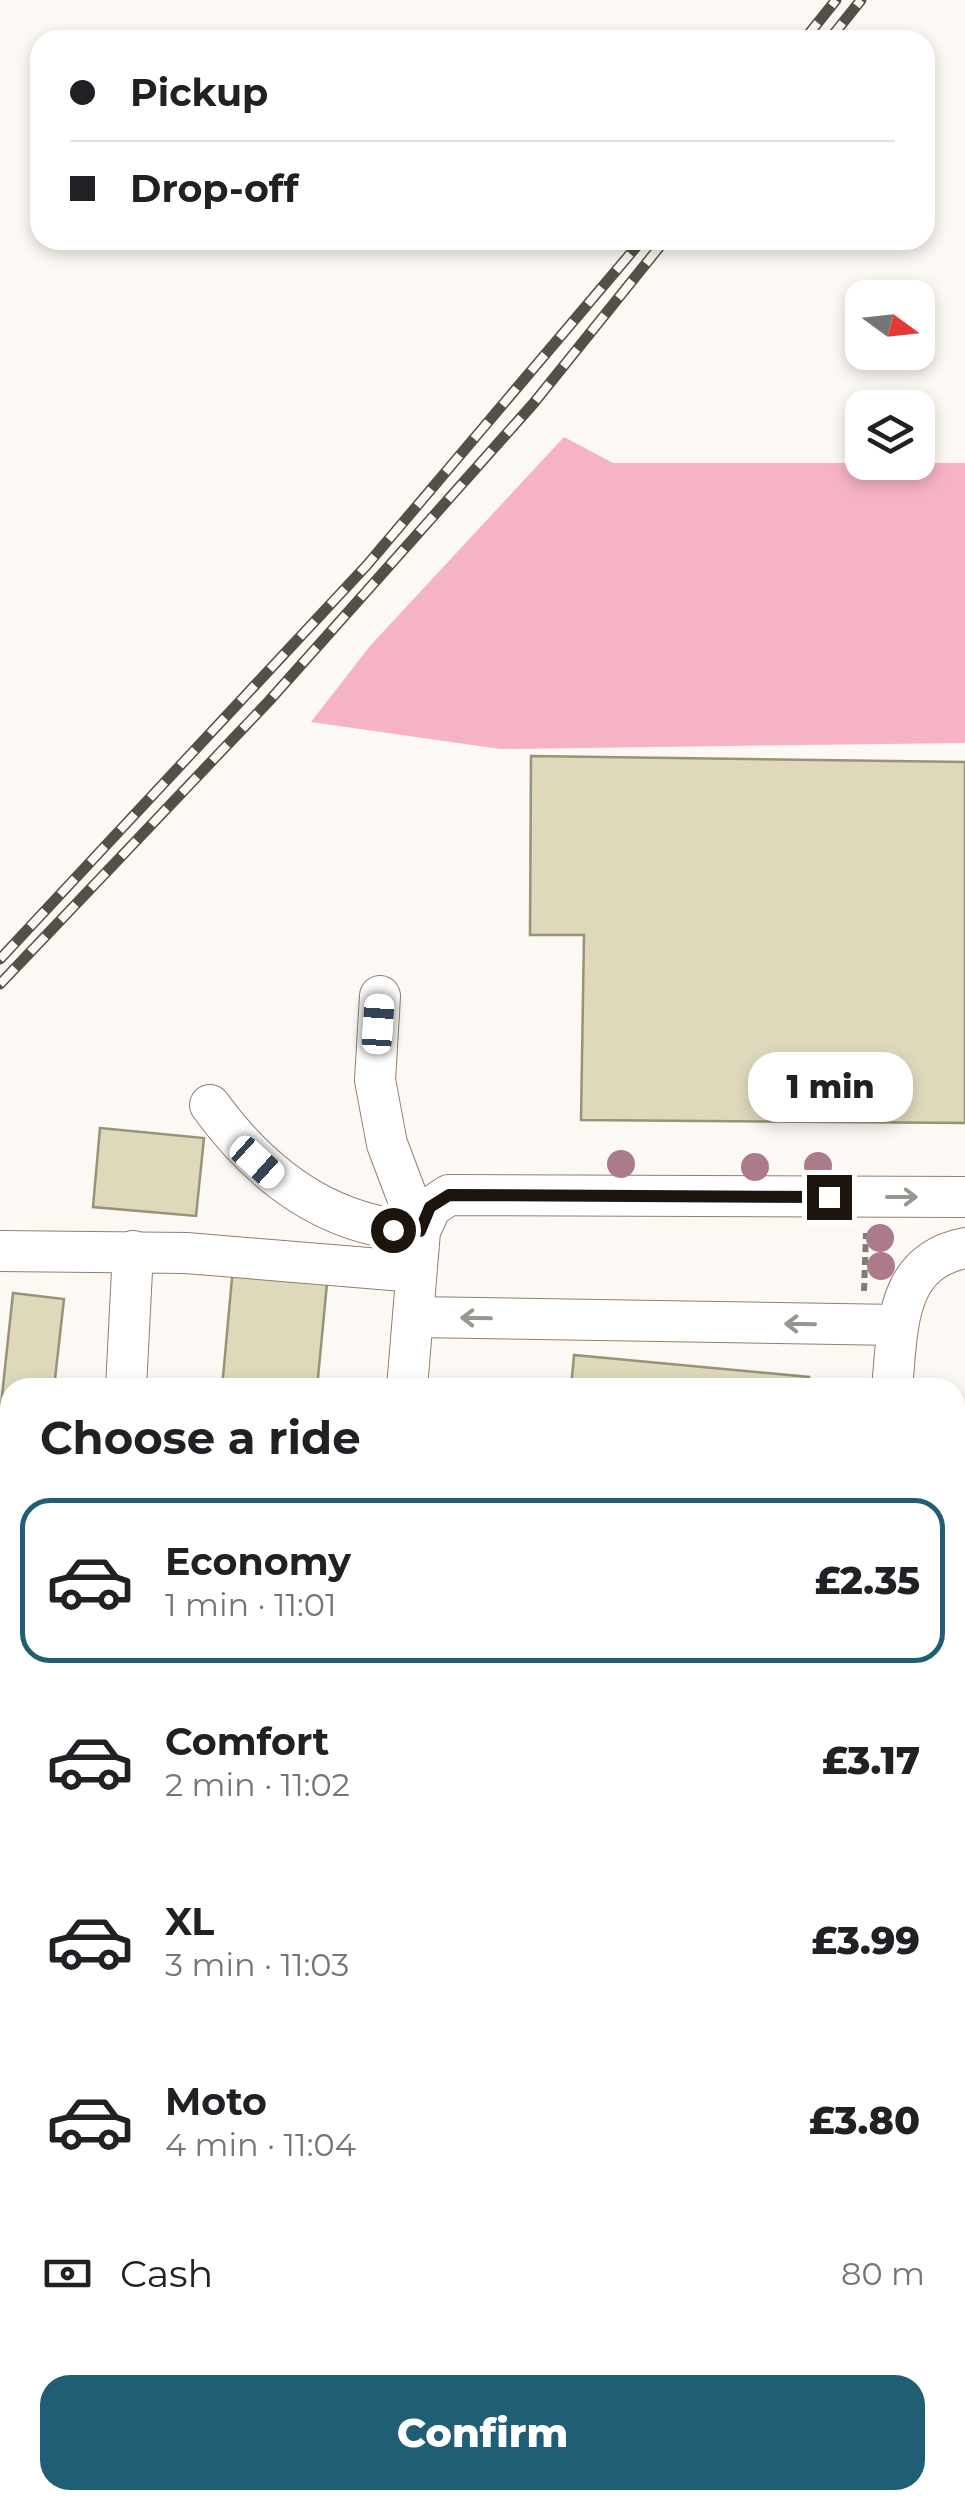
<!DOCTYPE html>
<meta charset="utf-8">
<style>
:root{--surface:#fff;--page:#f6f6f6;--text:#202124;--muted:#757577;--line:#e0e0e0;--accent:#1f5e74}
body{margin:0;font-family:Montserrat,sans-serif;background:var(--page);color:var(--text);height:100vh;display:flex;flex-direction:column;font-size:38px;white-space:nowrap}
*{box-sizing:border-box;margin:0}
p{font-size:32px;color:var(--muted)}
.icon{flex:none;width:55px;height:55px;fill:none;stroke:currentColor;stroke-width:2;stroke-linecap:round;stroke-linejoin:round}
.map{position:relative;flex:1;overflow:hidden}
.drawer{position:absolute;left:0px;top:1378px;width:965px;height:1132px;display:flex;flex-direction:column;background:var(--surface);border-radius:30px 30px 0 0;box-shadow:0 5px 15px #0003}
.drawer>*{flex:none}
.guide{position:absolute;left:30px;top:30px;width:905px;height:220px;border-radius:30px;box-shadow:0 5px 15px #0003;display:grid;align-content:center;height:220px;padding:0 40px;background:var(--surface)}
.needle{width:65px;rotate:105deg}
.tools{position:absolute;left:845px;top:280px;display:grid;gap:20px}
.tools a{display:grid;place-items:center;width:90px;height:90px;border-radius:20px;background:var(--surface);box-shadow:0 5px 15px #0003;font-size:50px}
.end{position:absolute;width:45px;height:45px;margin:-22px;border:12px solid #1d150d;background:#fff;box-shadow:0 0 0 5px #fff}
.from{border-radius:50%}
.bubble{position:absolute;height:70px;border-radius:30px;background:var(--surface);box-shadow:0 5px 15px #0003;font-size:32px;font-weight:800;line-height:70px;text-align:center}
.car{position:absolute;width:30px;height:60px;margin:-30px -15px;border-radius:12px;box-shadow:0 0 8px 2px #0007;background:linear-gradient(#fff 24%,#345 0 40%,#fff 0 76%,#345 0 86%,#fff 0)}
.guide b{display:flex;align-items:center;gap:35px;height:95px;font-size:38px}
.guide b+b{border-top:2px solid var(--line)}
.guide i{width:25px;height:25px;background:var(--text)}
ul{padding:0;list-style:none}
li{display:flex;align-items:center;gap:30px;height:165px;margin:0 20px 15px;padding:0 20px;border:5px solid transparent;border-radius:30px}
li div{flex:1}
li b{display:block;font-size:38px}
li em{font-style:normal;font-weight:800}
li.current{border-color:var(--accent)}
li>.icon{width:90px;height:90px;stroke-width:1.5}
h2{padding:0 40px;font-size:45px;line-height:120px}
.pay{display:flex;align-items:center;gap:25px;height:110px;padding:0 40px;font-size:38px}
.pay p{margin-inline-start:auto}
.primary-button{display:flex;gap:20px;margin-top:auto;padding:20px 40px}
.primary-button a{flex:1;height:115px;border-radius:30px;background:var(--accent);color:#fff;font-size:40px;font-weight:800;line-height:115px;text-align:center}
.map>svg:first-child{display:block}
</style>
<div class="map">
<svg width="965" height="2508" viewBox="0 0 965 2508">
<rect width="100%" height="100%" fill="#fcf8f3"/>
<path fill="#f6b3c4" d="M 564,437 L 613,463 L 965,463 L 965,743 L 500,749 L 311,722 L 370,646 Z"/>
<g fill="#dfd9bc" stroke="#989276" stroke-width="2.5">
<path d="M 531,756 L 965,762 L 965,1123 L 581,1120 L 584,935 L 530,935 Z"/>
<path d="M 100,1128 L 204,1138 L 196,1216 L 93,1207 Z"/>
<path d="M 233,1267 L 328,1273 L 317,1388 L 222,1388 Z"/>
<path d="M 13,1293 L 64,1299 L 54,1388 L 10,1388 L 10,1405 L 1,1405 Z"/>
<path d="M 574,1355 L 809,1377 L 808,1388 L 571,1388 Z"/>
<path d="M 0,1805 L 10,1806 L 10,2181 L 0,2286 Z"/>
<path d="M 965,1884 L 965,2411 L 955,2409 L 955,1928 Z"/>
<path d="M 151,2500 L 233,2500 L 232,2508 Z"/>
<path d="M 371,2500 L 603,2500 L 602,2508 L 370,2508 Z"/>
</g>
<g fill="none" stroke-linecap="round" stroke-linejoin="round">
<defs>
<g id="minor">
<path d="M 210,1105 C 261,1175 329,1228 420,1231 L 387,1144 L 375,1080 L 380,996"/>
<path d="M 0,1251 L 186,1253 L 416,1272"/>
<path d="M 414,1317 L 898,1325"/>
<path d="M 126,1388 L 133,1251"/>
<path d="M 407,1388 L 420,1231 L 431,1207 L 449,1195 L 965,1197"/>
<path d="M 892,1388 C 898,1329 894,1262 965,1248"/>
<path d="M 0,1474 L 10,1475"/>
<path d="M 955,1604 L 965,1607"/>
<path d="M 955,1701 L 965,1666"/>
<path d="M 294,2508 L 295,2500"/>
<path d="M 747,2508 L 748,2500"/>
</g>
</defs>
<use href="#minor" stroke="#947f6a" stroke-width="42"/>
<g stroke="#827c76" stroke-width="6" stroke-dasharray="8 5" stroke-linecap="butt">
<path d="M 864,1291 L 866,1233"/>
<path d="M 0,1793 L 10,1794"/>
</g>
<use href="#minor" stroke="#fff" stroke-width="40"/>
<defs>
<g id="rail">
<path d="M 804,40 L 836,0"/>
<path d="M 829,40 L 861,0"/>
<path d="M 0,959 L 367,565 L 642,240"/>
<path d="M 0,984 L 269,701 L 533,404 L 665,240"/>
</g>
</defs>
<use href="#rail" stroke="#564f48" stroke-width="11"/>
<use href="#rail" stroke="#fcf8f3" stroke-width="8" stroke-dasharray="22" stroke-linecap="butt"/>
</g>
<g fill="#ab7b8b">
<circle cx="621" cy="1164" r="14"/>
<circle cx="818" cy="1166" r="14"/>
<circle cx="755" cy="1167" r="14"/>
<circle cx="880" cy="1238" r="14"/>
<circle cx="881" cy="1266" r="14"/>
</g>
<defs><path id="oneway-shaft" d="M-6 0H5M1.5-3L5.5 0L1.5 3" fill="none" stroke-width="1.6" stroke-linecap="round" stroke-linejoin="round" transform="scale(2.5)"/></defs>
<g stroke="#999692">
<use href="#oneway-shaft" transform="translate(902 1197)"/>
<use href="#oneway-shaft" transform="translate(476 1318) rotate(-179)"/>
<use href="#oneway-shaft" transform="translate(800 1324) rotate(-179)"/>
</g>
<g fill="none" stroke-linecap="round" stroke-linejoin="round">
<path stroke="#1d150d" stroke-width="12" d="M 393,1230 L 420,1231 L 430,1207 L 449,1195 L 829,1197"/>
</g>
</svg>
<div class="tools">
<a><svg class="needle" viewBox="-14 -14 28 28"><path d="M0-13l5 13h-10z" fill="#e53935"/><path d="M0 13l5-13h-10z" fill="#757577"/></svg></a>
<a><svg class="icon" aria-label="layers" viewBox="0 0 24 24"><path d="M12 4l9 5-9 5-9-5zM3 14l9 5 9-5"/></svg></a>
</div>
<i class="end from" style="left:393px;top:1230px"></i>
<i class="end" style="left:829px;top:1197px"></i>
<div class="bubble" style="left:748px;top:1052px;width:165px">1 min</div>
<i class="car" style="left:378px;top:1024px;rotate:4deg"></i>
<i class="car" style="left:257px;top:1162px;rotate:132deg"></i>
<div class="guide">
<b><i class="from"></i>Pickup</b>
<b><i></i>Drop-off</b>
</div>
<section class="drawer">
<h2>Choose a ride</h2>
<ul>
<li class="current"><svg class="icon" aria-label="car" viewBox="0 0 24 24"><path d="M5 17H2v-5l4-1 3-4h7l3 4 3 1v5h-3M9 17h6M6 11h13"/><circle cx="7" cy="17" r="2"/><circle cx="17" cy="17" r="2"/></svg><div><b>Economy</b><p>1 min · 11:01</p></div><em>£2.35</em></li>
<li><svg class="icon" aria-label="car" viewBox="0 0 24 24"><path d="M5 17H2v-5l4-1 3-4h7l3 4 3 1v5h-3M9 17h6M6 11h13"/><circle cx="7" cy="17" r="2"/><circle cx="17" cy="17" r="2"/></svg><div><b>Comfort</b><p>2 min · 11:02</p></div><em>£3.17</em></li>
<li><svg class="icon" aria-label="car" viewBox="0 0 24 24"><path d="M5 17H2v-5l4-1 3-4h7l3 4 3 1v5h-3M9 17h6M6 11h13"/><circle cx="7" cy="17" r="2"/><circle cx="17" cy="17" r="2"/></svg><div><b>XL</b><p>3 min · 11:03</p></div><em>£3.99</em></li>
<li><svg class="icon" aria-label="car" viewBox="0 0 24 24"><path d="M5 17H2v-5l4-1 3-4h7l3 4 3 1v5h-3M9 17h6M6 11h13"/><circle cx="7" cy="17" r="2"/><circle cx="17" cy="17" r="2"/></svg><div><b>Moto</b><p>4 min · 11:04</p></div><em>£3.80</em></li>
</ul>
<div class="pay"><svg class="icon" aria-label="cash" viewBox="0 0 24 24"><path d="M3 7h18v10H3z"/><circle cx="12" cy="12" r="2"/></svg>Cash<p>80 m</p></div>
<div class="primary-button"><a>Confirm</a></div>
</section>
</div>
